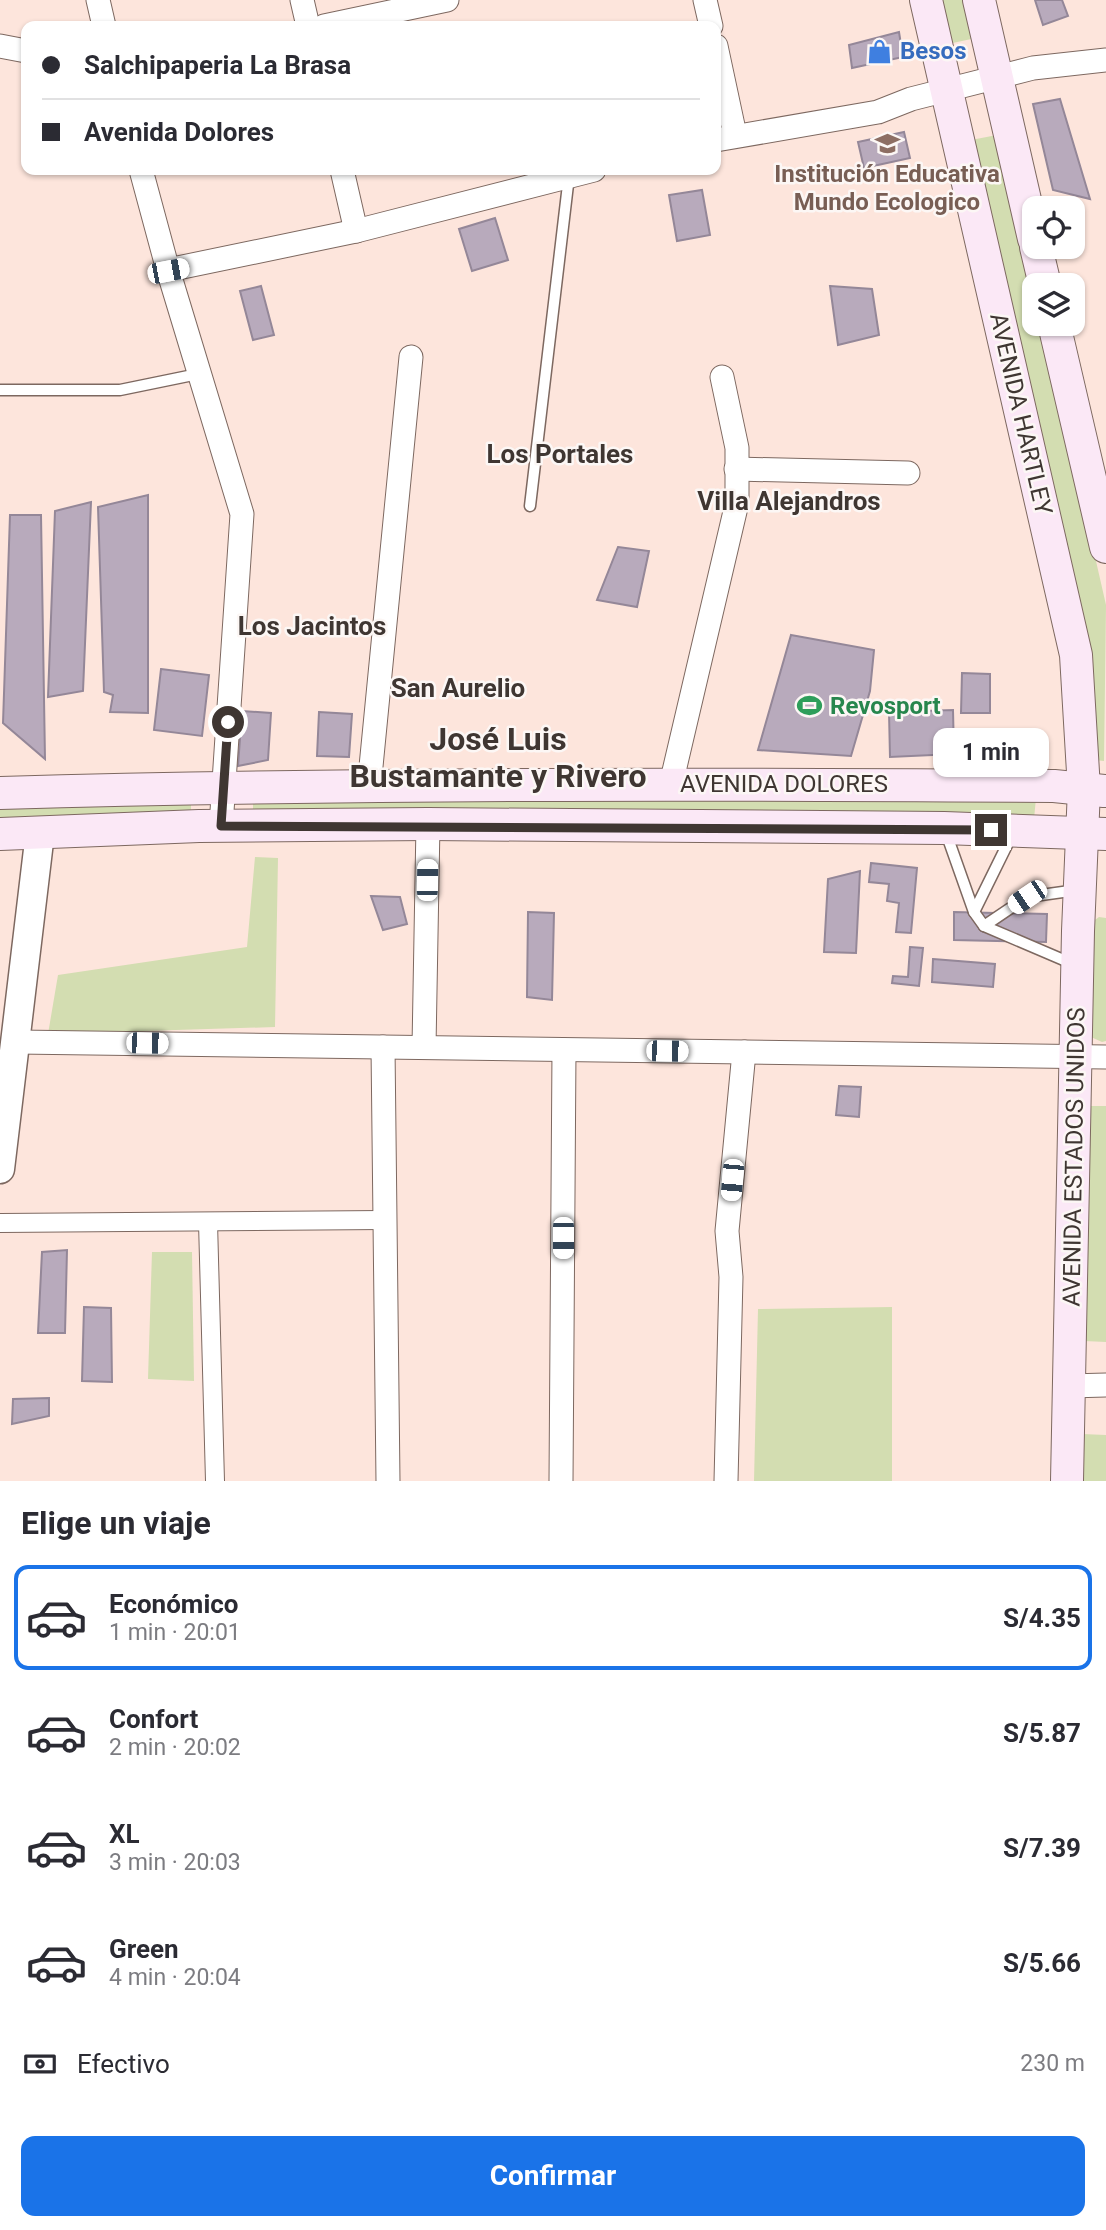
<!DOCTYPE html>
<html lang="es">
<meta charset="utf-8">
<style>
:root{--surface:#fff;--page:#f2f2f3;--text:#2b2b33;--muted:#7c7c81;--line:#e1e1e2;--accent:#1a73e8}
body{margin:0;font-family:Roboto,sans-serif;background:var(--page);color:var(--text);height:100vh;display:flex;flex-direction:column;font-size:26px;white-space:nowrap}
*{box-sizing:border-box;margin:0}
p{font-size:23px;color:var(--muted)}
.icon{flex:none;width:38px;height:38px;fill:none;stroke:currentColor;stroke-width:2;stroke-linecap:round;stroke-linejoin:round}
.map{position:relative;height:1481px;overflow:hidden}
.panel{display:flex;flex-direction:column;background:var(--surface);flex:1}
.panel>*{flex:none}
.hud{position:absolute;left:21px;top:21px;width:700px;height:154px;border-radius:14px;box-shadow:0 2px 5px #0004;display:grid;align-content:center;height:154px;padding:0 21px;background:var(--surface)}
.buttons{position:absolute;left:1022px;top:196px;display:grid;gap:14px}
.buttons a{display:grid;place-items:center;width:63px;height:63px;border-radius:14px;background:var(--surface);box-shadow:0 2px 5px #0004;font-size:35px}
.end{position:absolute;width:32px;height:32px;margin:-16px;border:9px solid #3f3632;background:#fff;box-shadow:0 0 0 4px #fff}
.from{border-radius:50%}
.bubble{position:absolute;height:49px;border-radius:14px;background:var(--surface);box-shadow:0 2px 5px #0004;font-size:23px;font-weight:700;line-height:49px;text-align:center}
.car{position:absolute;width:21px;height:42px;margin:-21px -10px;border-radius:9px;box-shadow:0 0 5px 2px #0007;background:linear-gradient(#fff 24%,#345 0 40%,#fff 0 76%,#345 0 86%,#fff 0)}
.hud b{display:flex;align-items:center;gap:24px;height:66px;font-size:26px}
.hud b+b{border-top:2px solid var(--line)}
.hud i{width:18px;height:18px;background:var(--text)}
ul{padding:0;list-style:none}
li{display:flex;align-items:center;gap:21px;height:105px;margin:0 14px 10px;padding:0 7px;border:4px solid transparent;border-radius:14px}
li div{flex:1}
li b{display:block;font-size:26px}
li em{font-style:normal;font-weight:700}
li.on{border-color:var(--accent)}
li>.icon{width:63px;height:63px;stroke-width:1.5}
h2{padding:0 21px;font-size:32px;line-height:84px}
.pay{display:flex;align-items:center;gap:18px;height:77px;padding:0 21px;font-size:26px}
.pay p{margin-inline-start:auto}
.primary-button{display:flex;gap:14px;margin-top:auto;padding:14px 21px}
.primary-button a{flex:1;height:80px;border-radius:14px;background:var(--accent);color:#fff;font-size:28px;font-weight:700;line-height:80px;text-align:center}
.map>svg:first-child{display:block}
</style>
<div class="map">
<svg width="1106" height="1481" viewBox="0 0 1106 1481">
<rect width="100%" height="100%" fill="#fde5dc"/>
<g fill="#d3ddb1">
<path d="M 938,0 L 967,0 L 976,38 L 948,44 Z"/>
<path d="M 997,135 L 1034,290 L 1034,324 L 1042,324 L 1106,605 L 1104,761 L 1095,760 L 971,140 Z"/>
<path d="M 1036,798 L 1034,819 L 253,814 L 253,800 Z"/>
<path d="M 191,800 L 191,814 L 0,822 L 0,807 Z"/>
<path d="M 255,857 L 278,858 L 275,1027 L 48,1034 L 58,975 L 247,947 Z"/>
<path d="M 1099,917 L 1106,918 L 1106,1041 L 1102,1042 L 1091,1037 L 1091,923 Z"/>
<path d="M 1085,1106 L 1106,1106 L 1106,1342 L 1084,1341 Z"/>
<path d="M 152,1252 L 192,1252 L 194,1381 L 148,1379 Z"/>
<path d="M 892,1307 L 892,1481 L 754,1481 L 758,1309 Z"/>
<path d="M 1082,1434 L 1106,1435 L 1106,1481 L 1081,1481 Z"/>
</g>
<g fill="#b8aabc" stroke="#948798" stroke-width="2">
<path d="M 1035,0 L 1062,0 L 1068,16 L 1043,25 Z"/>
<path d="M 899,32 L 903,57 L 852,68 L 849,45 Z"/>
<path d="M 1060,99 L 1090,199 L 1053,190 L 1033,104 Z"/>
<path d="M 904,132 L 910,158 L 864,168 L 858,142 Z"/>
<path d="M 702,190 L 710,235 L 677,241 L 669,195 Z"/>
<path d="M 495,218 L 508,260 L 472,271 L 459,229 Z"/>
<path d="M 261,286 L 274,335 L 253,340 L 240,291 Z"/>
<path d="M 830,286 L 872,289 L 879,335 L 838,345 Z"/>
<path d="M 148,495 L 148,713 L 110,712 L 113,695 L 104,692 L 98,507 Z"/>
<path d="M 91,502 L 83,691 L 48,697 L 55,511 Z"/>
<path d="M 10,515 L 41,515 L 45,759 L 3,723 Z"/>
<path d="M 618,547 L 649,551 L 637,607 L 597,600 Z"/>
<path d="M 791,635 L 874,650 L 870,691 L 851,756 L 758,750 Z"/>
<path d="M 161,669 L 209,675 L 202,736 L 154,730 Z"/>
<path d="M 962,673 L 990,674 L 990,713 L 961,713 Z"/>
<path d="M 953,710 L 954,754 L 890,757 L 889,712 Z"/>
<path d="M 242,711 L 271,713 L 268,760 L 238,766 Z"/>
<path d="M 319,712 L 352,714 L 349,757 L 317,756 Z"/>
<path d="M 871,863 L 917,868 L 911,933 L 896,932 L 899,903 L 887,901 L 889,884 L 869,882 Z"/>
<path d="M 860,871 L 856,953 L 824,952 L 828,879 Z"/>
<path d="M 371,896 L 400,897 L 407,924 L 383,930 Z"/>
<path d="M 528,912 L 554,913 L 552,1000 L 527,997 Z"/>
<path d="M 954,912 L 1047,914 L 1046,942 L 954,940 Z"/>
<path d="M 910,947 L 923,948 L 919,986 L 892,983 L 893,976 L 908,977 Z"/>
<path d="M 933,959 L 995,964 L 993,987 L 932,982 Z"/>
<path d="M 839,1086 L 861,1087 L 859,1117 L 836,1115 Z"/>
<path d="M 67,1250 L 65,1333 L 38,1333 L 42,1252 Z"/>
<path d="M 84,1307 L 111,1308 L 112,1382 L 82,1381 Z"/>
<path d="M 49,1398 L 49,1416 L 12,1424 L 13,1399 Z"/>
</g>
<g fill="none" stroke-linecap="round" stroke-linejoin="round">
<defs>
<g id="service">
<path d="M 0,390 L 120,390 L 198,374"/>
<path d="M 530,506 L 569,176"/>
<path d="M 945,830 L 974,912 L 984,926 L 1073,964"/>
<path d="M 974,912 L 1013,833"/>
<path d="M 984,926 L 1027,897 L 1077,890"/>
</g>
<g id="pedestrian">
<path d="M 208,1222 L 215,1481"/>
<path d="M 0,1223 L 383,1220"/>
</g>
<g id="minor">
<path d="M 98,0 L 104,26"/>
<path d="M 302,0 L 308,26"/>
<path d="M 705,0 L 711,26"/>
<path d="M 324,26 L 447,0"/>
<path d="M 0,46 L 26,51"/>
<path d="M 716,46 L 735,135"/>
<path d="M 716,140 L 878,112 L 911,99 L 1033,68 L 1106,60"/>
<path d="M 141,170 L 168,270 L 242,514 L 221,826"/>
<path d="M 342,170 L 356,231"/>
<path d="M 168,270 L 356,231 L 594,170"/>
<path d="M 736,469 L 908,473"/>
<path d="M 671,784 L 737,503 L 737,448 L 722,377"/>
<path d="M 369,787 L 411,357"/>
<path d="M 17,1042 L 1106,1057"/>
<path d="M 383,1047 L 388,1481"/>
<path d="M 424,1047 L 428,824"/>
<path d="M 1069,1386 L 1106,1385"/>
<path d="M 561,1481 L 564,1050"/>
<path d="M 726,1481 L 731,1277 L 727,1231 L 744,1052"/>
</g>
<path id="tertiary" d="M 0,1169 L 40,833"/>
<g id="secondary">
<path d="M 926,0 L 1076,655 L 1084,789 L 1078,931 L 1067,1481"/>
<path d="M 979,0 L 1034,239"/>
<path d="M 1036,247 L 1045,285"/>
<path d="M 1054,324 L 1106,547"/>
<path d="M 0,793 C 351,783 703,784 1054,786 L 1104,791"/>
<path d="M 0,834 L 199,826 L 428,824 L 944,828 L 1106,834"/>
</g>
</defs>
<use href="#service" stroke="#7d6860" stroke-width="13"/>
<use href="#pedestrian" stroke="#7d6860" stroke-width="20"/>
<use href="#minor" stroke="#7d6860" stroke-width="25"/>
<use href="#tertiary" stroke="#7d6860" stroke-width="31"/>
<use href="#secondary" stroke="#7d6860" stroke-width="34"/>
<use href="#service" stroke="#fff" stroke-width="10"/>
<use href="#pedestrian" stroke="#fff" stroke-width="18"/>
<use href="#minor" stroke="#fff" stroke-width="23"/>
<use href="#tertiary" stroke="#fff" stroke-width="28"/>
<use href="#secondary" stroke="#fbe8f6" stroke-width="32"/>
</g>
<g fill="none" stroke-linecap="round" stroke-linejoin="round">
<path stroke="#3f3632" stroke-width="9" d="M 228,722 L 221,826 L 991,830"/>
</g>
<defs>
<symbol id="shop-bare" viewBox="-9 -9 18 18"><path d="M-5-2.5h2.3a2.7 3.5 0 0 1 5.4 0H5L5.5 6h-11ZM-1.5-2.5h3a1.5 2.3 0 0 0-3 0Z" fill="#3f7fe0" stroke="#fcf7f5" stroke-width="2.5" paint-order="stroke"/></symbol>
<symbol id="school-bare" viewBox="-9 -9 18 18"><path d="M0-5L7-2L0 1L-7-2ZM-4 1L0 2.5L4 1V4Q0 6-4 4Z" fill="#8d6e63" stroke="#fcf7f5" stroke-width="2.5" paint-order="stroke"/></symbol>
<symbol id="stadium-bare" viewBox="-9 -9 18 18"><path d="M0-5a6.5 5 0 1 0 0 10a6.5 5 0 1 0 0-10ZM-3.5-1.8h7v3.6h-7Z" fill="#2e9e5b" stroke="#fcf7f5" stroke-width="2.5" paint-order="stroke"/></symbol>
</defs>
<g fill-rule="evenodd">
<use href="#shop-bare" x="862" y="34" width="35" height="35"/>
<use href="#school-bare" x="870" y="126" width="35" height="35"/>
<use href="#stadium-bare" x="792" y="688" width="35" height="35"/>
</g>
<g text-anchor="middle" stroke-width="5" stroke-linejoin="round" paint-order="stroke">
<g font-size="24" font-weight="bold" fill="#366cbe" stroke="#fcf7f5" text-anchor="start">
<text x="900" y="59">Besos</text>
</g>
<g font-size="24" font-weight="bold" fill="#785e54" stroke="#fcf7f5">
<text x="887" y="182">Institución Educativa<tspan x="887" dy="28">Mundo Ecologico</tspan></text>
</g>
<g font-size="24" fill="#3f3632" stroke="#fcf7f5">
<text transform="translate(1021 414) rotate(77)" y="8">AVENIDA HARTLEY</text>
<text x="784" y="792">AVENIDA DOLORES</text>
<text transform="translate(1074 1157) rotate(-89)" y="8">AVENIDA ESTADOS UNIDOS</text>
</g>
<g font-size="24" font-weight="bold" fill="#27864d" stroke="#fcf7f5" text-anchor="start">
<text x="830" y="714">Revosport</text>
</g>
<g font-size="26" font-weight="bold" fill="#3f3632" stroke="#fcf7f5">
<text x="560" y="463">Los Portales</text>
<text x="789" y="510">Villa Alejandros</text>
<text x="312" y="635">Los Jacintos</text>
<text x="458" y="697">San Aurelio</text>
</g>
<g font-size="32" font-weight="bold" fill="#3f3632" stroke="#fcf7f5">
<text x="498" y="750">José Luis<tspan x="498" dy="37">Bustamante y Rivero</tspan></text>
</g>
</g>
</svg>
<div class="buttons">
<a><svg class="icon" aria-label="locate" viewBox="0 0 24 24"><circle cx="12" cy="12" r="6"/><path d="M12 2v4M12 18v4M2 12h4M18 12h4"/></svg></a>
<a><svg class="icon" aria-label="layers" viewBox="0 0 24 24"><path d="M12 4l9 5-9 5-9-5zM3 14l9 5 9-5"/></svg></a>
</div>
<i class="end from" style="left:228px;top:722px"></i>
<i class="end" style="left:991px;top:830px"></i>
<div class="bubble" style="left:933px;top:728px;width:116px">1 min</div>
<i class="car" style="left:168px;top:271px;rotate:79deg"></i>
<i class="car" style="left:427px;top:880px;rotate:1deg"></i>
<i class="car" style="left:1027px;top:897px;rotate:236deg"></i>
<i class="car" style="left:147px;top:1043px;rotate:91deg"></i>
<i class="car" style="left:667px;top:1051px;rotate:91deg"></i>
<i class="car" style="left:732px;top:1180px;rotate:185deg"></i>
<i class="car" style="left:563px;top:1238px;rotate:180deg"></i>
<div class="hud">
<b><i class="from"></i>Salchipaperia La Brasa</b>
<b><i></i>Avenida Dolores</b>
</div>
</div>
<section class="panel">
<h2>Elige un viaje</h2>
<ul>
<li class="on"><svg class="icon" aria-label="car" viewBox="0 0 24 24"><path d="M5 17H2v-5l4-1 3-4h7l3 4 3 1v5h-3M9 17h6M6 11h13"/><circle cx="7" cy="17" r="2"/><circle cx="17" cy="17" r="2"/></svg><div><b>Económico</b><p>1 min · 20:01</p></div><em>S/4.35</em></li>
<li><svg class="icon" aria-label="car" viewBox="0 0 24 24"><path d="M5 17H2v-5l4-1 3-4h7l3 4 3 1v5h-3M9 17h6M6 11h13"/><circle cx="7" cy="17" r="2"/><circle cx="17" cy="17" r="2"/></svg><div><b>Confort</b><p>2 min · 20:02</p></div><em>S/5.87</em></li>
<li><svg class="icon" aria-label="car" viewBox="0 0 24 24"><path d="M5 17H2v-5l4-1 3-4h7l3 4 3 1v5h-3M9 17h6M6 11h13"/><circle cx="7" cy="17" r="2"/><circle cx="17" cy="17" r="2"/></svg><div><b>XL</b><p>3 min · 20:03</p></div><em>S/7.39</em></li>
<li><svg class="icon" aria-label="car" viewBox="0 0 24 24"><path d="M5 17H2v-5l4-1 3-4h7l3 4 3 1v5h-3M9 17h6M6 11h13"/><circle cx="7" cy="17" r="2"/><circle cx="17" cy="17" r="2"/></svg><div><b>Green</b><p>4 min · 20:04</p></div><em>S/5.66</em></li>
</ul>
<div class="pay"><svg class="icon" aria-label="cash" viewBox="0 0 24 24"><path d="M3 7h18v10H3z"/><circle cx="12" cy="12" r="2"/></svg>Efectivo<p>230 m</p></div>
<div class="primary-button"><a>Confirmar</a></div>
</section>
